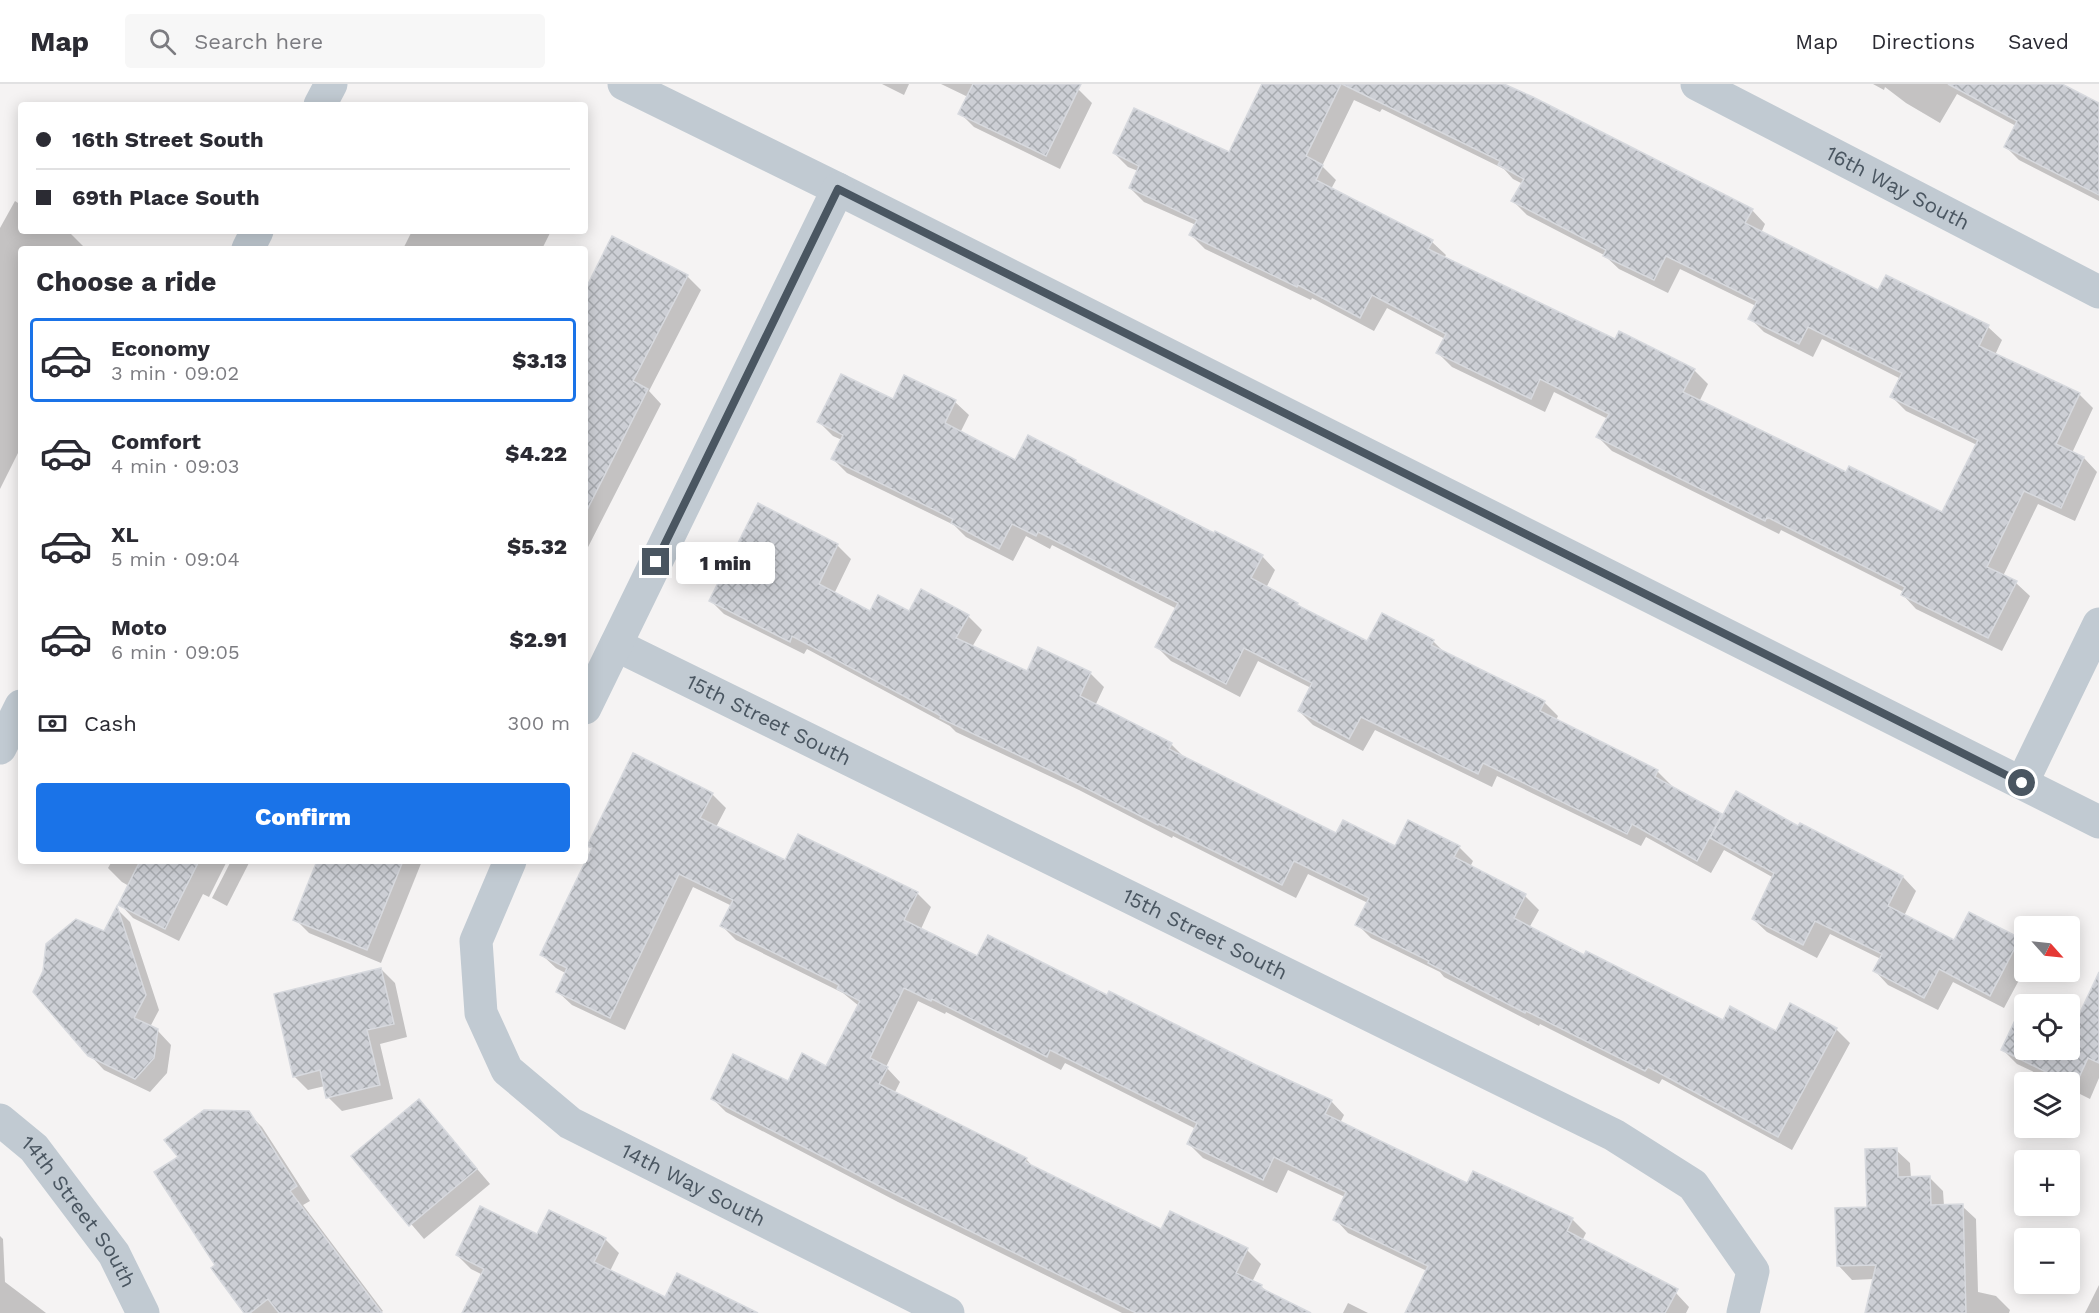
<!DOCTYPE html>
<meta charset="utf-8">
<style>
:root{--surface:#fff;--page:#f7f7f7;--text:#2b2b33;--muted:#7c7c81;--line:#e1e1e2;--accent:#1a73e8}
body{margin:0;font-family:"Work Sans",sans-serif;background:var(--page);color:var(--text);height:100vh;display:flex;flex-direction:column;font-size:22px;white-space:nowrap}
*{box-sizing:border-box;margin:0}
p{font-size:20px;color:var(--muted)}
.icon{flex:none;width:33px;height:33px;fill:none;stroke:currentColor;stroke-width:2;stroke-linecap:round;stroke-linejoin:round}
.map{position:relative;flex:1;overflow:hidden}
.sheet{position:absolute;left:18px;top:162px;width:570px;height:618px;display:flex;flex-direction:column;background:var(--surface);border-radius:6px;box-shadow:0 3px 15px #0003}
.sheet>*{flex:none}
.guide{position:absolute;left:18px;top:18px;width:570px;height:132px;border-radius:6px;box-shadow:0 3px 15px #0003;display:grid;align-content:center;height:132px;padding:0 18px;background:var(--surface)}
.needle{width:39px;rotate:117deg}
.buttons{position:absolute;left:2014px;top:832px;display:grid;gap:12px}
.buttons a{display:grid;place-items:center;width:66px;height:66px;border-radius:6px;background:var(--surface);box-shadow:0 3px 15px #0003;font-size:30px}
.end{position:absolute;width:27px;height:27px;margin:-14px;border:8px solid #4a5661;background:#fff;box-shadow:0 0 0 3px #fff}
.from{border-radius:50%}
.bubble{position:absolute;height:42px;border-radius:6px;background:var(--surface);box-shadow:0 3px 15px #0003;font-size:20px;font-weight:800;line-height:42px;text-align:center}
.guide b{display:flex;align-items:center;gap:21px;height:57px;font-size:22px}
.guide b+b{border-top:2px solid var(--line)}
.guide i{width:15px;height:15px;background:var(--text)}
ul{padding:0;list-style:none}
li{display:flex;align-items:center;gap:18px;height:84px;margin:0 12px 9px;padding:0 6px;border:3px solid transparent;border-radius:6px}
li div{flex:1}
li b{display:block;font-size:22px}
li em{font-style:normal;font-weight:800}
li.active{border-color:var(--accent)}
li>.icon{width:54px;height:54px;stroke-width:1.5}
h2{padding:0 18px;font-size:27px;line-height:72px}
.pay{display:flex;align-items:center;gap:15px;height:66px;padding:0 18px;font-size:22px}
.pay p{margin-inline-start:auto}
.button{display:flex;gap:12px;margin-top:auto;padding:12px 18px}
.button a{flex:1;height:69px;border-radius:6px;background:var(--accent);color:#fff;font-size:24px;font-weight:800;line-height:69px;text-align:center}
header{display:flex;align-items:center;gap:36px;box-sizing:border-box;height:84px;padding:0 30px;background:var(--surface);border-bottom:2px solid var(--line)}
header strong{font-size:28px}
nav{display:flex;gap:33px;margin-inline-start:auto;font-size:21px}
.search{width:420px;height:54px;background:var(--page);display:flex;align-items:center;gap:15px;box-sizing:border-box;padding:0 21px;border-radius:6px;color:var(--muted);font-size:22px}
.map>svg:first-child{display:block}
</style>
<header>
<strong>Map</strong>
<div class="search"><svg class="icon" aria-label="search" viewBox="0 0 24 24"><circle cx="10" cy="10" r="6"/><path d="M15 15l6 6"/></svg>Search here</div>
<nav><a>Map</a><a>Directions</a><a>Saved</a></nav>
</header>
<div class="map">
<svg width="2099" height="1229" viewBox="0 0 2099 1229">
<defs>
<pattern id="building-cross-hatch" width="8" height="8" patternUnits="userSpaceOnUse" patternTransform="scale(1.5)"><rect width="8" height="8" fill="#cdcfd5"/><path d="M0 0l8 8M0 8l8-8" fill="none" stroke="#a8abb0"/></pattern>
</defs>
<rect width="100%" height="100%" fill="#f5f3f3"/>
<g fill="#0003" fill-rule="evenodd">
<path d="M 882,0 L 909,0 L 904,11 Z"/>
<path d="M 941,0 L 1067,0 L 1078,5 L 1092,19 L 1060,85 L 974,43 L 960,29 L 968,13 Z"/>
<path d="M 1264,0 L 1503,0 L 1752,126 L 1765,140 L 1761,149 L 1879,208 L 1886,193 L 1988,243 L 2002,256 L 1995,271 L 2079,310 L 2093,324 L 2072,369 L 2084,374 L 2097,388 L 2075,437 L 2038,420 L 2003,492 L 2016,499 L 2030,512 L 2002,567 L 1916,525 L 1903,511 L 1904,508 L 1781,446 L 1779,450 L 1612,367 L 1598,353 L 1608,335 L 1554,308 L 1545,328 L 1452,283 L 1438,269 L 1445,255 L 1387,224 L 1374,247 L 1312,214 L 1311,216 L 1205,165 L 1191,151 L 1196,141 L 1144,118 L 1130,104 L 1138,87 L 1128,83 L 1114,69 L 1230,70 ZM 1354,16 L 1380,28 L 1382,25 L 1504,85 L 1513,95 L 1523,100 L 1513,117 L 1527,131 L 1604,171 L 1619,185 L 1668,209 L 1680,185 L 1756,222 L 1750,234 L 1764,248 L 1813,273 L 1822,255 L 1901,295 L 1892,313 L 1906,327 L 1977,361 L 1942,430 L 1846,390 L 1699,318 L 1708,300 L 1694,286 L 1615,257 L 1444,174 L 1446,171 L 1432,158 L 1331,105 L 1336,96 L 1322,82 Z"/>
<path d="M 1873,0 L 2061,0 L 2099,20 L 2099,117 L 2019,76 L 2005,62 L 2016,42 L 1957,10 L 1940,39 L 1906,19 L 1885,3 L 1884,6 Z"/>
<path d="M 15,117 L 21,121 L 21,147 L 68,147 L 86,165 L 21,165 L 21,363 L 0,405 L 0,144 Z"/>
<path d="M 412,147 L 551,147 L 542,165 L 403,165 Z"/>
<path d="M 687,192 L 701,206 L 649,307 L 661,320 L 585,469 L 585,197 L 590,199 Z"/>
<path d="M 893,317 L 955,318 L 969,331 L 960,349 L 1016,378 L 1075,378 L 1080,383 L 1215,451 L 1262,472 L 1275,486 L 1266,504 L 1297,520 L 1302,525 L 1368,559 L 1433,557 L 1446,570 L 1544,618 L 1558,632 L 1556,636 L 1657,687 L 1671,701 L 1670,703 L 1723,733 L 1799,744 L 1903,793 L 1916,807 L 1904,832 L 1955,858 L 2019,855 L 2025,860 L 2025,885 L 2004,924 L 1953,898 L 1938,926 L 1888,901 L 1875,887 L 1881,875 L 1830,850 L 1817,874 L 1767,848 L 1753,835 L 1774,794 L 1724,766 L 1711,789 L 1646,753 L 1641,762 L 1497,692 L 1492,703 L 1375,646 L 1363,667 L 1313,641 L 1299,627 L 1311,604 L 1258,577 L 1240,613 L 1171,577 L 1157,563 L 1177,525 L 1052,461 L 1050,465 L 1026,452 L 1013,477 L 966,453 L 954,441 L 847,389 L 833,375 L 842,356 L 833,352 L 819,338 Z"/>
<path d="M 837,461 L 851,475 L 834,510 L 870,529 L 968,532 L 982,546 L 972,563 L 1028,589 L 1090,589 L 1104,603 L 1095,622 L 1171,660 L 1186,675 L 1337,751 L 1396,764 L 1459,763 L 1473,777 L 1470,783 L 1525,812 L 1539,826 L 1529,844 L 1585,873 L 1723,938 L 1776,949 L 1791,921 L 1836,945 L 1850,959 L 1792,1066 L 1662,995 L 1659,1000 L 1540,940 L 1539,942 L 1444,893 L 1440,888 L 1371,854 L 1357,840 L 1368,819 L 1308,790 L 1296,814 L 1173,752 L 1172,754 L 1079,706 L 956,648 L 950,642 L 807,565 L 804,570 L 724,530 L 711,517 Z"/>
<path d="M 712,710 L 726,724 L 716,743 L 785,778 L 917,809 L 931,823 L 921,845 L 978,874 L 1108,913 L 1331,1017 L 1344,1031 L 1340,1039 L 1468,1101 L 1572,1135 L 1586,1149 L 1582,1157 L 1676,1209 L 1689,1223 L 1686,1229 L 1407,1229 L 1427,1187 L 1348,1149 L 1335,1135 L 1345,1113 L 1288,1086 L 1277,1109 L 1203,1074 L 1189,1060 L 1196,1045 L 1065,979 L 1061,986 L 946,928 L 945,930 L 918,917 L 886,983 L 900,998 L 894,1010 L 1026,1075 L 1034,1084 L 1162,1147 L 1247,1166 L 1261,1180 L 1252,1198 L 1261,1202 L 1268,1209 L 1307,1229 L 1122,1229 L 898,1118 L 726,1028 L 712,1014 L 788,999 L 827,984 L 859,922 L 843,909 L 736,856 L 722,842 L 732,822 L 693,803 L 625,946 L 572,921 L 558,908 L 567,890 L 556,884 L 542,871 L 593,766 L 589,762 Z"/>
<path d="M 112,777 L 227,777 L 209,813 L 203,810 L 179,857 L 133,834 L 120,820 L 129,802 L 122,798 L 108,784 Z"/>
<path d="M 231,777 L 250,777 L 227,822 L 212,814 Z"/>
<path d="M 318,777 L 422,777 L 381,879 L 309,849 L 295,835 Z"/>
<path d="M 117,825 L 130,838 L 159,926 L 150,943 L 157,946 L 171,961 L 167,989 L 150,1008 L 104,986 L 90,971 L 105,849 Z"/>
<path d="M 381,885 L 395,899 L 407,953 L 380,960 L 393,1015 L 342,1027 L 328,1013 L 325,1002 L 308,1006 L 294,992 Z"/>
<path d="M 2028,913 L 2044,921 L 2025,921 L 2025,966 L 2070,966 L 2070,933 L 2077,937 L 2099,914 L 2099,994 L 2090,1015 L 2070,1005 L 2070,999 L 2057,999 L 2017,980 L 2003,966 Z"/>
<path d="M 419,1017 L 490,1100 L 424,1155 L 353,1072 Z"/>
<path d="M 248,1029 L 262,1043 L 310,1117 L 303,1121 L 383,1227 L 380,1229 L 246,1229 L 217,1182 Z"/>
<path d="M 1896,1066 L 1910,1079 L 1911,1094 L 1929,1093 L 1943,1107 L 1944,1122 L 1962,1122 L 1976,1135 L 1978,1208 L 1996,1212 L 2010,1226 L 2009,1229 L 1867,1229 L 1874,1195 L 1852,1196 L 1839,1182 L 1869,1125 Z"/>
<path d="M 0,1152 L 3,1155 L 5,1198 L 46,1229 L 0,1229 Z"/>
<path d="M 537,1152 L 605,1155 L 619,1169 L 610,1187 L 666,1215 L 743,1229 L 499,1229 L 483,1191 L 471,1185 L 457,1171 Z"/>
<path d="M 2099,1201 L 2099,1229 L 2085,1229 Z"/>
<path d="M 1348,1219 L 1368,1229 L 1343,1229 Z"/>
</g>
<g fill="url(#building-cross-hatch)" stroke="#d7d9de" stroke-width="1.5">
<path d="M 973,0 L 1081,0 L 1046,72 L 958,30 Z"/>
<path d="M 1262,0 L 1341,0 L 1306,72 L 1323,81 L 1316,96 L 1433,156 L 1428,165 L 1615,255 L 1619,247 L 1695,285 L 1683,308 L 1846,388 L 1849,382 L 1942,428 L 1978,356 L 1890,313 L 1902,289 L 1808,243 L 1799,260 L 1748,235 L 1757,217 L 1666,172 L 1654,196 L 1603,172 L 1606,166 L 1511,117 L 1524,95 L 1498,81 L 1500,77 L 1342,0 L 1504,0 L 1533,13 L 1753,125 L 1745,139 L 1878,206 L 1886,191 L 1989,241 L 1979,262 L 2080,309 L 2056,360 L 2084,373 L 2061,424 L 2024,407 L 1987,483 L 2017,497 L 1988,554 L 1901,511 L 1905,503 L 1767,433 L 1765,437 L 1596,353 L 1609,330 L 1540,295 L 1531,315 L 1436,269 L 1446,250 L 1372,211 L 1360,234 L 1298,201 L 1297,203 L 1189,151 L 1197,136 L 1129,104 L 1139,82 L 1113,69 L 1134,24 L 1229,68 Z"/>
<path d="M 1948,0 L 2062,0 L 2099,19 L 2099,111 L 2004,63 L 2017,37 Z"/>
<path d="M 612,152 L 688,191 L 633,297 L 648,305 L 585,430 L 585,206 Z"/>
<path d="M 841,290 L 893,315 L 904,291 L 956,316 L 945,339 L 1015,376 L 1028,351 L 1076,376 L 1075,378 L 1214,449 L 1215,447 L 1263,471 L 1251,494 L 1298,519 L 1297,521 L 1367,557 L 1382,529 L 1434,556 L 1431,561 L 1545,617 L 1540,627 L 1658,686 L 1655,693 L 1722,730 L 1697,777 L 1632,740 L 1627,750 L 1483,679 L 1478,690 L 1361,633 L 1349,655 L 1298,627 L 1312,599 L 1244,564 L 1226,600 L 1155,563 L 1178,519 L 1038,448 L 1036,452 L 1012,440 L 999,465 L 951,439 L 953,435 L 831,375 L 843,351 L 817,338 Z"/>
<path d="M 758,419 L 838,460 L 819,500 L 870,527 L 878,511 L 909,527 L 921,505 L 969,531 L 956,554 L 1027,587 L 1038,563 L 1091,588 L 1080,612 L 1172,659 L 1169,665 L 1336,749 L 1343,736 L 1395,762 L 1408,736 L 1460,762 L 1454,773 L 1526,810 L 1514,834 L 1584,871 L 1586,867 L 1723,936 L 1730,922 L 1776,947 L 1790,919 L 1837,944 L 1778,1053 L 1648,983 L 1645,987 L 1526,927 L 1525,929 L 1428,879 L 1429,877 L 1355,841 L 1369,814 L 1294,777 L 1282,801 L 1159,740 L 1158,741 L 1064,693 L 940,634 L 941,632 L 792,552 L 790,558 L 709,517 Z"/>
<path d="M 633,669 L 713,709 L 700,734 L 785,776 L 798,750 L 918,808 L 904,836 L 977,872 L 988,851 L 1107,911 L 1109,907 L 1256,981 L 1332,1016 L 1325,1030 L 1467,1099 L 1473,1087 L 1573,1134 L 1567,1147 L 1678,1205 L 1665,1229 L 1405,1229 L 1428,1182 L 1333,1136 L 1346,1108 L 1274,1073 L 1263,1096 L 1187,1060 L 1197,1039 L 1050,966 L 1047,973 L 932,915 L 931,917 L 904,904 L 870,974 L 888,983 L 879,1000 L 1027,1074 L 1025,1078 L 1161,1145 L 1170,1127 L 1248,1164 L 1236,1189 L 1262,1201 L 1261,1204 L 1311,1229 L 1136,1229 L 883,1104 L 711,1015 L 733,970 L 788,997 L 802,969 L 826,982 L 860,917 L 837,905 L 839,901 L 720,842 L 733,816 L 679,790 L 610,934 L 556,908 L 567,884 L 540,871 L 592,764 L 587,762 Z"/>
<path d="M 1736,707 L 1798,742 L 1800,739 L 1903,792 L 1888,822 L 1954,856 L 1969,828 L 2020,854 L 1990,912 L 1939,885 L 1924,914 L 1873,887 L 1882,870 L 1815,837 L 1803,861 L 1752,835 L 1774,789 L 1710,754 Z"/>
<path d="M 140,777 L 199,777 L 165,845 L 118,821 Z"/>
<path d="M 317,777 L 403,777 L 367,866 L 293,836 Z"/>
<path d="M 117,822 L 146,911 L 134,934 L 158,945 L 154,974 L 135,995 L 88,972 L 33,908 L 43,887 L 46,860 L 76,835 L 104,847 Z"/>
<path d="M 381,884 L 394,940 L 367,946 L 380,1001 L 326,1014 L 320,986 L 293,993 L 274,910 Z"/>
<path d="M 2099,888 L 2099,979 L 2088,974 L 2075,1002 L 2001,966 L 2027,911 L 2048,921 L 2025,921 L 2025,966 L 2070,966 L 2070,932 L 2077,935 Z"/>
<path d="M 419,1015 L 477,1085 L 409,1142 L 351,1072 Z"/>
<path d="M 204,1026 L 249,1027 L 297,1102 L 290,1107 L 382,1229 L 279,1229 L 268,1215 L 250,1229 L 244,1229 L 211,1184 L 215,1181 L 154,1088 L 178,1073 L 164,1056 Z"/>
<path d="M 1897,1064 L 1898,1093 L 1930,1092 L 1931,1121 L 1963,1120 L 1966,1229 L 1865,1229 L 1876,1181 L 1837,1182 L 1835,1124 L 1867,1123 L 1865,1065 Z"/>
<path d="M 480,1122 L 537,1150 L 549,1126 L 606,1154 L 594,1178 L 665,1213 L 677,1189 L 758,1229 L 462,1229 L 484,1185 L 456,1171 Z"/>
</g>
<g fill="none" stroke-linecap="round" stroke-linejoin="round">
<g stroke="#c1cad2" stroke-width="33">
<path d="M 624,0 L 838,105 L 2099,738"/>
<path id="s1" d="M 1697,0 L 2099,208"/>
<path d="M 320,21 L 331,0"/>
<path d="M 248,165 L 257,147"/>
<path id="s2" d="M 616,561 L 1614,1051 L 1693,1101 L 1753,1187 L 1743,1229"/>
<path d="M 585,624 L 838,105"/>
<path d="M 0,664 L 21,622"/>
<path d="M 2022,699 L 2099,540"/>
<path id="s3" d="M 510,777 L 476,857 L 481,929 L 507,986 L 570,1039 L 948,1229"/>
<path id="s4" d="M 0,1036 L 34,1064 L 114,1170 L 143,1229"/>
</g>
</g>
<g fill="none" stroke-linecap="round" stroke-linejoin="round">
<path stroke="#4a5661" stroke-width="8" d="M 656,478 L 838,105 L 2022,699"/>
</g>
<g text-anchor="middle" stroke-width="4.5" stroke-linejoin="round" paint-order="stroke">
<g font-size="21" fill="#4a5661" stroke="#fff">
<text dy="7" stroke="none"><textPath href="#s1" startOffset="226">16th Way South</textPath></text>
<text dy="7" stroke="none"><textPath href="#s2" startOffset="170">15th Street South</textPath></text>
<text dy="7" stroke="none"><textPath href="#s2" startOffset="656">15th Street South</textPath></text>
<text dy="7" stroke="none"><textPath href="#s3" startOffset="442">14th Way South</textPath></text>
<text dy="7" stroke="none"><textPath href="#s4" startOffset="122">14th Street South</textPath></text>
</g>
</g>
</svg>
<div class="buttons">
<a><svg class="needle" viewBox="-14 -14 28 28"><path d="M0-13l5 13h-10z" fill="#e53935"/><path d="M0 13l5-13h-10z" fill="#7c7c81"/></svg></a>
<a><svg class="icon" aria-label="locate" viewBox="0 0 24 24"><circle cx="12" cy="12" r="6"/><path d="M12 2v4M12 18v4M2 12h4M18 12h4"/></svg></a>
<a><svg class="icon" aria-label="layers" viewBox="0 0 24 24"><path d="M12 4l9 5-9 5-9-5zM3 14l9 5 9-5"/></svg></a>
<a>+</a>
<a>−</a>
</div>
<i class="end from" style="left:2022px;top:699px"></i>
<i class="end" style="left:656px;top:478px"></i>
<div class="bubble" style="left:676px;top:458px;width:99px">1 min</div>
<div class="guide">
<b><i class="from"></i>16th Street South</b>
<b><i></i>69th Place South</b>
</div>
<section class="sheet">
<h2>Choose a ride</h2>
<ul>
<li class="active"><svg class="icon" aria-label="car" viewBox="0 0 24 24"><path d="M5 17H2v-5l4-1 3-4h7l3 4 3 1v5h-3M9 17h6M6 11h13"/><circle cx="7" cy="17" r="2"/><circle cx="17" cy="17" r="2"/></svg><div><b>Economy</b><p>3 min · 09:02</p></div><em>$3.13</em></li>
<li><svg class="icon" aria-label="car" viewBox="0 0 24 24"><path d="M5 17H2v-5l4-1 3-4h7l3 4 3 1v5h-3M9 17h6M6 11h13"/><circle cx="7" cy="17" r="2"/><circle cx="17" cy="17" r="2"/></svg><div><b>Comfort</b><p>4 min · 09:03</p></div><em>$4.22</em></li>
<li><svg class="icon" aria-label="car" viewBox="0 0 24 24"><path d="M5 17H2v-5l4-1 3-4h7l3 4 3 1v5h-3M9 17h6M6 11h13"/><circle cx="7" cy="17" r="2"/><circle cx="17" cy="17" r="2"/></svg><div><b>XL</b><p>5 min · 09:04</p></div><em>$5.32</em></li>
<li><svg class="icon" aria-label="car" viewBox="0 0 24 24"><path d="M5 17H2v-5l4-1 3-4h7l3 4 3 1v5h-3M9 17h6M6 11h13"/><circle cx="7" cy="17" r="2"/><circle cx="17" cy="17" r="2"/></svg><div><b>Moto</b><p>6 min · 09:05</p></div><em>$2.91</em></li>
</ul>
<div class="pay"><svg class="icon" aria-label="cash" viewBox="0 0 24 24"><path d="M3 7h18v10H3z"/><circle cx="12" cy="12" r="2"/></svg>Cash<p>300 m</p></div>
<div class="button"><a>Confirm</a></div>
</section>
</div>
